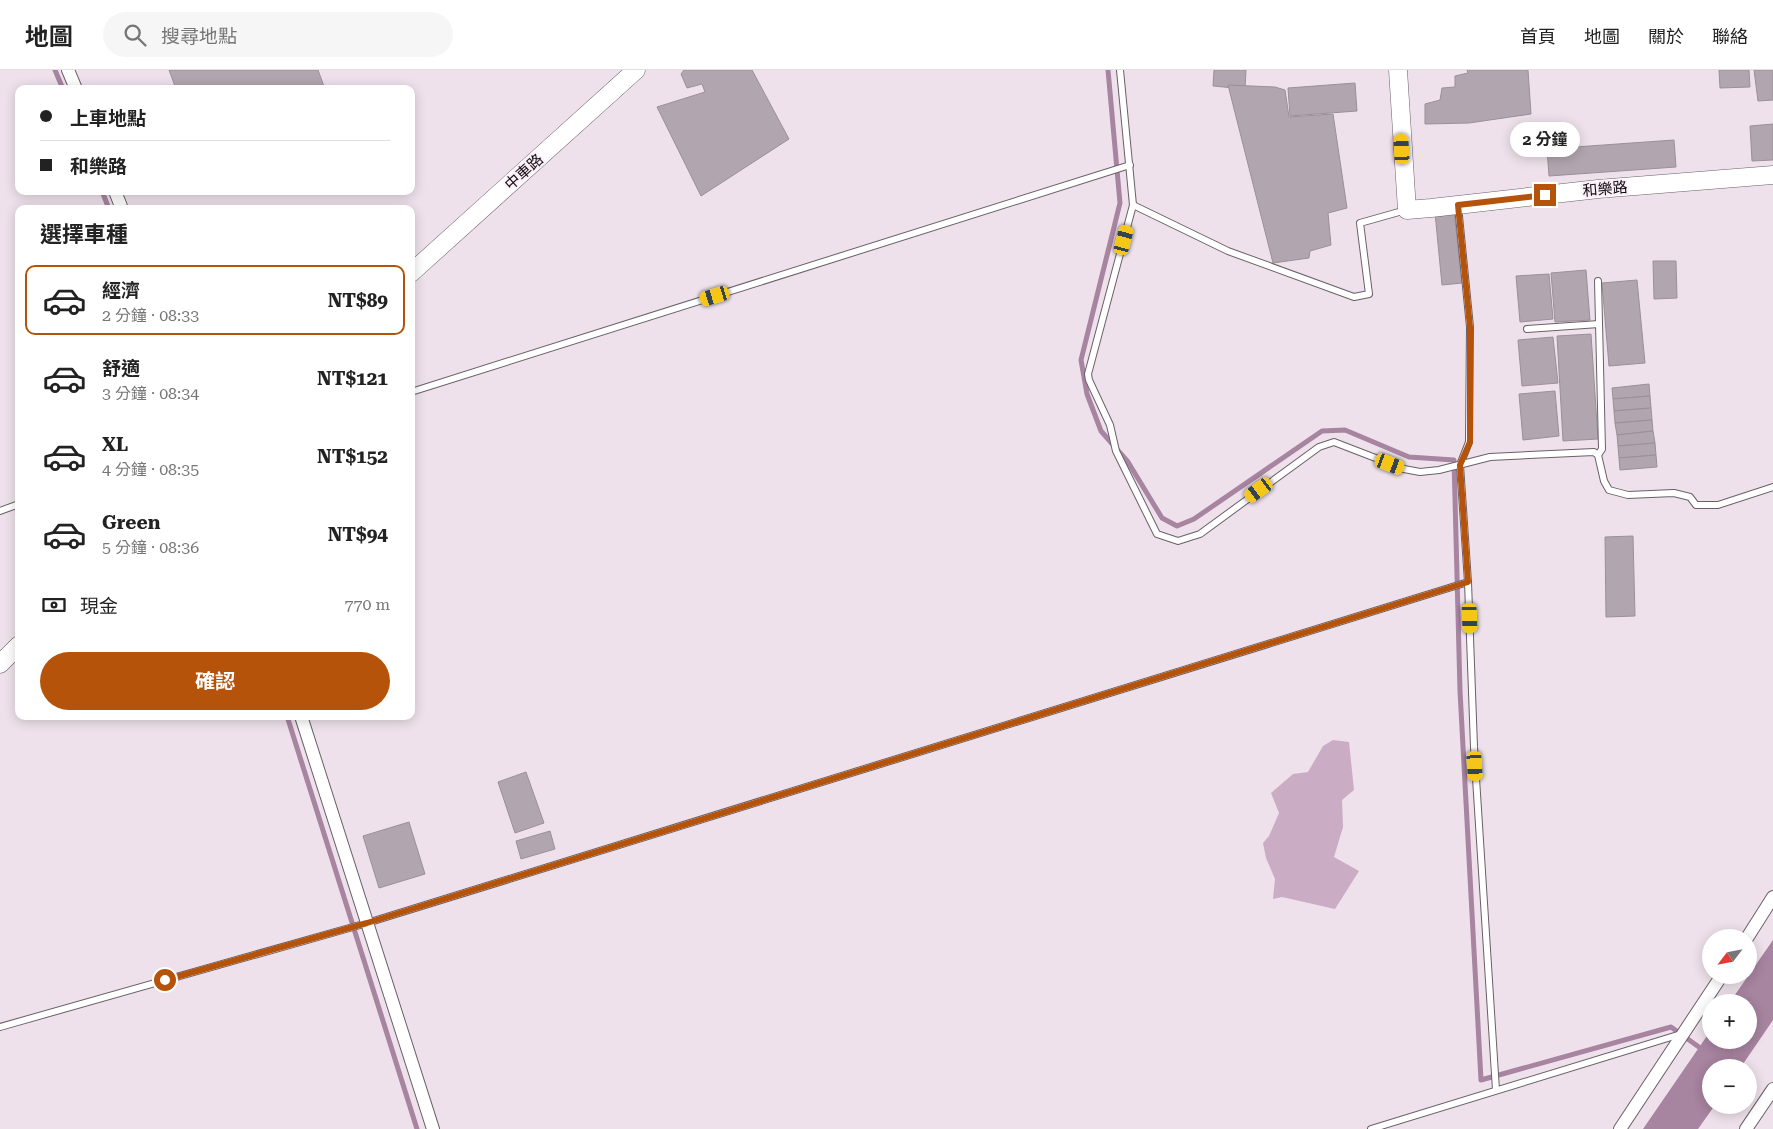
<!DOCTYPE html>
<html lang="zh-TW">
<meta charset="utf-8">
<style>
:root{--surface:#fff;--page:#f6f6f6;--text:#222;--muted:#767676;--line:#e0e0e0;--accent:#b45309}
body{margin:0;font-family:"Roboto Serif","Noto Sans TC",serif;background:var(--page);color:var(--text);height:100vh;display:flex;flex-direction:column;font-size:19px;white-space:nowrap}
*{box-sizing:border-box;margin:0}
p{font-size:16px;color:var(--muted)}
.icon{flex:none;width:28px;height:28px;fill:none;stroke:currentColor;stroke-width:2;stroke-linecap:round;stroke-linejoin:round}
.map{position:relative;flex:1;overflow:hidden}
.details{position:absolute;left:15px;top:135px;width:400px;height:515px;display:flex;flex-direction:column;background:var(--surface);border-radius:10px;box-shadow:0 2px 12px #0003}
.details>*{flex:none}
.hud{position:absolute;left:15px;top:15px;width:400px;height:110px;border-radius:10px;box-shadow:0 2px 12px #0003;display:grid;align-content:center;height:110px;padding:0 25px;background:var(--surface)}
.needle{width:32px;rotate:238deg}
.tools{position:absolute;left:1702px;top:859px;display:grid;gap:10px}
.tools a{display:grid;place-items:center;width:55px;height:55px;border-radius:50%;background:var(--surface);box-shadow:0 2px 12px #0003;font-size:25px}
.end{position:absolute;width:22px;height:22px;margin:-11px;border:6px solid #b45309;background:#fff;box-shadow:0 0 0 2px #fff}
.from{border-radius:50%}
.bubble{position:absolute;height:35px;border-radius:18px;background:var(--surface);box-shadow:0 2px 12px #0003;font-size:16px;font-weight:700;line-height:35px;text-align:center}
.car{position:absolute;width:15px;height:30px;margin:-15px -8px;border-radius:6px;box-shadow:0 0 4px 1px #0007;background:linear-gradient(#f5c518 24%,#345 0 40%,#f5c518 0 76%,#345 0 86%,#f5c518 0)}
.hud b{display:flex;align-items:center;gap:18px;height:48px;font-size:19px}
.hud b+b{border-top:1px solid var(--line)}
.hud i{width:12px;height:12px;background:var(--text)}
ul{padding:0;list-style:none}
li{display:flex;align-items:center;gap:15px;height:70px;margin:0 10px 8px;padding:0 15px;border:2px solid transparent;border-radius:10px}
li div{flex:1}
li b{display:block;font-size:19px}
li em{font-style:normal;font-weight:700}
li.active{border-color:var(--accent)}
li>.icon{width:45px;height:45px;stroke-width:1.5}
h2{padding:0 25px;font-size:22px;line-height:60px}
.pay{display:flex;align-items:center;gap:12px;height:55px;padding:0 25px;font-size:19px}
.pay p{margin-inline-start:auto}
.action{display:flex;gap:10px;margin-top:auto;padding:10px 25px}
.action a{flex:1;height:58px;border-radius:30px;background:var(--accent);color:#fff;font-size:20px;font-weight:700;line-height:58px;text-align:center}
header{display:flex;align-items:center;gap:30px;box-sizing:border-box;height:70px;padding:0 25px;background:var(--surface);border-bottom:1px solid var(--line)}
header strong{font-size:24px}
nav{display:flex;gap:28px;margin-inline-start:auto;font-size:18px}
.search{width:350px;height:45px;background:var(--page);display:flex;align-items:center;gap:12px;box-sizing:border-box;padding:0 18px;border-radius:28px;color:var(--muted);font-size:19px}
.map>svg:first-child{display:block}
</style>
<header>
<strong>地圖</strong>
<div class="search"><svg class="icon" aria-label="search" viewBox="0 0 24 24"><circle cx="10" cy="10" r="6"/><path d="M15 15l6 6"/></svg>搜尋地點</div>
<nav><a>首頁</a><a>地圖</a><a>關於</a><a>聯絡</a></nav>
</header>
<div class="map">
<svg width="1773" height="1059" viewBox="0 0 1773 1059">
<rect width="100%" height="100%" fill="#eee1eb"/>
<path fill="#cbacc5" d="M 1333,670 L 1349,672 L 1354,720 L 1342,730 L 1343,757 L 1334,787 L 1359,801 L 1335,839 L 1282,827 L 1273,829 L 1275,809 L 1266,788 L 1263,773 L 1269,766 L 1279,743 L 1271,723 L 1293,704 L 1308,702 L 1323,676 Z"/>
<path fill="#a784a0" d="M 1773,870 L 1773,950 L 1741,997 L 1711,998 L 1711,1035 L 1715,1035 L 1698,1059 L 1643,1059 L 1711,960 L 1711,970 L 1749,970 L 1749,932 L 1730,932 Z"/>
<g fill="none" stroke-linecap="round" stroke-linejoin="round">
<g stroke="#a784a0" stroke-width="5">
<path d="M 55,0 L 63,19"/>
<path d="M 1108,0 L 1120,133 L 1081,290 L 1087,324 L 1101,361 L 1128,392 L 1162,448 L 1177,456 L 1194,449 L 1322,361 L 1345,360 L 1409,387 L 1454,390 L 1460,621 L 1481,1010 L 1671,957 L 1703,980"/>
<path d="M 102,121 L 109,139"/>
<path d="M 287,646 L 417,1059"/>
</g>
</g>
<g fill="#b1a6af" stroke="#9b9099">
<path d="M 169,0 L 318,0 L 325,19 L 176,19 Z"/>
<path d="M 684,0 L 752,0 L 789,69 L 701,126 L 657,37 L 705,22 L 702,14 L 687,18 L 681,4 Z"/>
<path d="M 1214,0 L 1246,0 L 1245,19 L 1213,16 Z"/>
<path d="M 1467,0 L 1528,0 L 1531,44 L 1469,53 L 1425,54 L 1425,34 L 1440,30 L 1442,18 L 1455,17 L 1455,6 L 1468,3 Z"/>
<path d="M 1719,0 L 1749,0 L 1750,17 L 1720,18 Z"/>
<path d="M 1754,0 L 1773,0 L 1773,30 L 1758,31 Z"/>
<path d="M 1355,13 L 1357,41 L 1290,46 L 1288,18 Z"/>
<path d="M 1228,15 L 1275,17 L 1285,20 L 1289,47 L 1333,44 L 1347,138 L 1328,143 L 1331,175 L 1310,181 L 1309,188 L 1273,193 Z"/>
<path d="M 1773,54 L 1773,90 L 1752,91 L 1750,56 Z"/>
<path d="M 1674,70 L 1676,97 L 1549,106 L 1547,79 Z"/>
<path d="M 1454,141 L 1462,213 L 1442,215 L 1435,143 Z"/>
<path d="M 1653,191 L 1676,191 L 1677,228 L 1654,229 Z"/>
<path d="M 1586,200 L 1590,250 L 1555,252 L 1551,203 Z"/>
<path d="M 1549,204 L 1553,249 L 1520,252 L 1516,206 Z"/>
<path d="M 1637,210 L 1645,293 L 1609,296 L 1602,213 Z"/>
<path d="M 1591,264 L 1598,369 L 1563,371 L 1557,266 Z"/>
<path d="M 1553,267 L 1558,313 L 1522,316 L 1518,270 Z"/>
<path d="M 1649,314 L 1650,326 L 1613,329 L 1612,318 Z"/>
<path d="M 1555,321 L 1559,366 L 1523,370 L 1519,324 Z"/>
<path d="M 1650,326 L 1651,338 L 1614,341 L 1613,329 Z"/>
<path d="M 1651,338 L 1652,350 L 1615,353 L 1614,341 Z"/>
<path d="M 1652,350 L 1653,361 L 1617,365 L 1615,353 Z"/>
<path d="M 1653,361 L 1655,373 L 1618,376 L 1617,365 Z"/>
<path d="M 1655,373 L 1656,385 L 1619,388 L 1618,376 Z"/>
<path d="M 1656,385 L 1657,397 L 1620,400 L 1619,388 Z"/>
<path d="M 1633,466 L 1635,546 L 1606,547 L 1605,467 Z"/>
<path d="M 526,702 L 544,753 L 515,763 L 498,712 Z"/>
<path d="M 409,752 L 425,804 L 379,818 L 363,766 Z"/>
<path d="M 550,761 L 555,779 L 521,789 L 516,771 Z"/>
</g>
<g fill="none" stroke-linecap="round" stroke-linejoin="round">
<defs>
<g id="lane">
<path d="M 1120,0 L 1133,135 L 1088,304 L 1089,310 L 1110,355 L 1116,381 L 1157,464 L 1178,471 L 1200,464 L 1319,377 L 1334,372 L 1404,399 L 1420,402 L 1439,400 L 1490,387 L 1594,382 L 1598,385 L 1604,411 L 1609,420 L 1628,425 L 1674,423 L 1690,427 L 1696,435 L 1718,435 L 1773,417"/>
<path d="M 1133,135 L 1228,181 L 1354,227 L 1369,224 L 1360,153 L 1406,140"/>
<path d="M 1458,136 L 1470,257 L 1469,372 L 1460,395 L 1468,512 L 1474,677 L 1496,1020"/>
<path d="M 1598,211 L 1602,379 L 1598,385"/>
<path d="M 1527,259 L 1599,254"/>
<path d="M 411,322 L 1130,95"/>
<path d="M 0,441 L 19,434"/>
<path d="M 0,957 L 367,853 L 1468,512"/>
<path d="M 1371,1059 L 1681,964"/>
</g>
<g id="street">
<path d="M 68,0 L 76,19"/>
<path d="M 115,121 L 122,139"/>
<path d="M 301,646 L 433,1059"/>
<path d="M 1747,868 L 1773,827"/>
<path d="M 1620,1059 L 1722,905"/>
<path d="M 1746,1059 L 1773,1019"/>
</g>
<g id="secondary">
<path d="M 1398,0 L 1407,140 L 1431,138 L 1598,119 L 1773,105"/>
<path d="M 411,203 L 636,0"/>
<path d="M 0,594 L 19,575"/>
</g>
</defs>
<use href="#lane" stroke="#6a6068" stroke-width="8"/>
<use href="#street" stroke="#6a6068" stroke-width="14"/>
<use href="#secondary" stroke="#6a6068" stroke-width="19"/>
<use href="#lane" stroke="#fff" stroke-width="6"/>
<use href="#street" stroke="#fff" stroke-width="12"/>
<use href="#secondary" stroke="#fff" stroke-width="18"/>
</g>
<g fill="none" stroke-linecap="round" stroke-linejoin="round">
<path stroke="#b45309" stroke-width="6" d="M 165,910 L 367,853 L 1468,512 L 1460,395 L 1470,372 L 1470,257 L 1458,135 L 1545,125"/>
</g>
<g text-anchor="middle" stroke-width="4" stroke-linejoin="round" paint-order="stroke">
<g font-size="15" fill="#0e0a0d" stroke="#fbeff8">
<text transform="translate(524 102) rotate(-42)" y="5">中車路</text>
<text transform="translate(1605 119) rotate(-5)" y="5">和樂路</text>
</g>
</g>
</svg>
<div class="tools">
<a><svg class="needle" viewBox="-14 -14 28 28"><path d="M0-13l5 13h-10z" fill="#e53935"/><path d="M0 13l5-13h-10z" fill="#767676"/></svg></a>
<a>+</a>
<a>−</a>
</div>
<i class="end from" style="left:165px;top:910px"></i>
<i class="end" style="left:1545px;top:125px"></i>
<div class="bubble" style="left:1510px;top:52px;width:70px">2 分鐘</div>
<i class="car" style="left:1402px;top:79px;rotate:357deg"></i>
<i class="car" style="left:1124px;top:170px;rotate:15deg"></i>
<i class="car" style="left:715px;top:226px;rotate:253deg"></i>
<i class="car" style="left:1390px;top:394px;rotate:111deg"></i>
<i class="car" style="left:1259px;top:420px;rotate:234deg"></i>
<i class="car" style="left:1470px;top:548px;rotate:178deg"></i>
<i class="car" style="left:1475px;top:696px;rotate:176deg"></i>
<div class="hud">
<b><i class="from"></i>上車地點</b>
<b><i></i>和樂路</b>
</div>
<section class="details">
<h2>選擇車種</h2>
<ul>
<li class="active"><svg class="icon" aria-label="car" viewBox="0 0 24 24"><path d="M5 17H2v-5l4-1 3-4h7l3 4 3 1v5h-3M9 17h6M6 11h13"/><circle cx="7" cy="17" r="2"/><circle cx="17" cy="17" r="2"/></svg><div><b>經濟</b><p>2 分鐘 · 08:33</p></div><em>NT$89</em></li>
<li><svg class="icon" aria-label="car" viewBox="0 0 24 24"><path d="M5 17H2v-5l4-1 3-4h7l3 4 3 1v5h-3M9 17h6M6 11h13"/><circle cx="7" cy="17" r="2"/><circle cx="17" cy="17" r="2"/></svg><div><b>舒適</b><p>3 分鐘 · 08:34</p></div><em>NT$121</em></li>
<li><svg class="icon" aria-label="car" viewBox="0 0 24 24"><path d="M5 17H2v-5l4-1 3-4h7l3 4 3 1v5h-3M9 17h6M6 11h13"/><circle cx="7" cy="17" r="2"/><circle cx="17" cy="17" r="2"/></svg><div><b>XL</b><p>4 分鐘 · 08:35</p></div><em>NT$152</em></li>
<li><svg class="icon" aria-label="car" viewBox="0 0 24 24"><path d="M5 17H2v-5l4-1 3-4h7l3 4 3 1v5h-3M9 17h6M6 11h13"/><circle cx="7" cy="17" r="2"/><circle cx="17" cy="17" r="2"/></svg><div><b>Green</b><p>5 分鐘 · 08:36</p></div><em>NT$94</em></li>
</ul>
<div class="pay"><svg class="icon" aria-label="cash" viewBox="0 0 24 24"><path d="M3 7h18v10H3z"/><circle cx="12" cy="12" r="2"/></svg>現金<p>770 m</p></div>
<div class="action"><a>確認</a></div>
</section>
</div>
